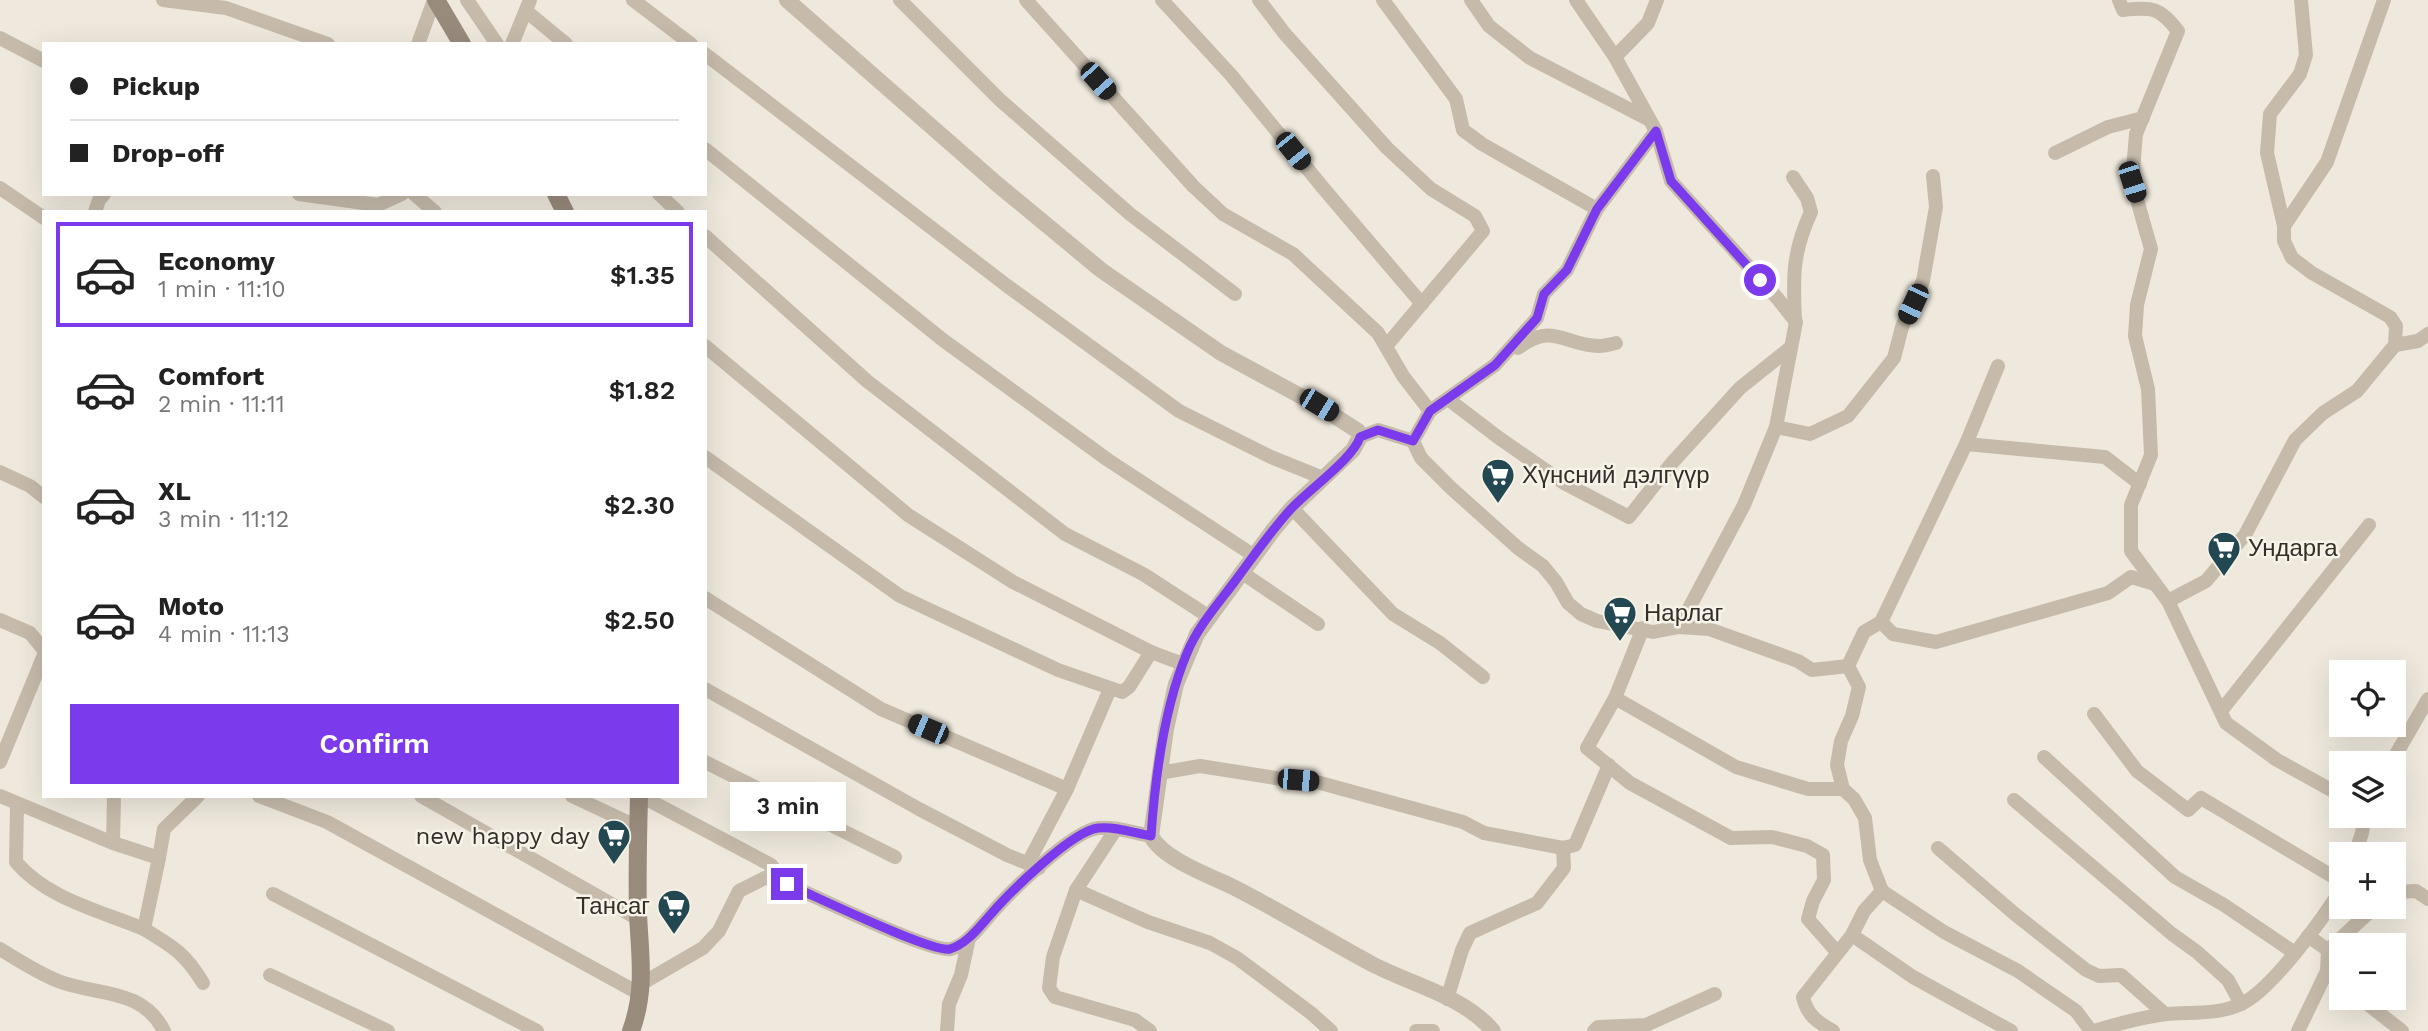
<!DOCTYPE html>
<meta charset="utf-8">
<style>
:root{--surface:#fff;--page:#f2f2f2;--text:#222;--muted:#767676;--line:#e0e0e0;--accent:#7c3aed}
body{margin:0;font-family:"Work Sans",sans-serif;background:var(--page);color:var(--text);height:100vh;display:flex;flex-direction:column;font-size:26px;white-space:nowrap}
*{box-sizing:border-box;margin:0}
p{font-size:23px;color:var(--muted)}
.icon{flex:none;width:38px;height:38px;fill:none;stroke:currentColor;stroke-width:2;stroke-linecap:round;stroke-linejoin:round}
.map{position:relative;flex:1;overflow:hidden}
.sheet{position:absolute;left:42px;top:210px;width:665px;height:588px;display:flex;flex-direction:column;background:var(--surface);border-radius:0px;box-shadow:0 7px 28px #0002}
.sheet>*{flex:none}
.guide{position:absolute;left:42px;top:42px;width:665px;height:154px;border-radius:0px;box-shadow:0 7px 28px #0002;display:grid;align-content:center;height:154px;padding:0 28px;background:var(--surface)}
.buttons{position:absolute;left:2329px;top:660px;display:grid;gap:14px}
.buttons a{display:grid;place-items:center;width:77px;height:77px;border-radius:0px;background:var(--surface);box-shadow:0 7px 28px #0002;font-size:35px}
.end{position:absolute;width:32px;height:32px;margin:-16px;border:9px solid #7c3aed;background:#fff;box-shadow:0 0 0 4px #fff}
.from{border-radius:50%}
.bubble{position:absolute;height:49px;border-radius:0px;background:var(--surface);box-shadow:0 7px 28px #0002;font-size:23px;font-weight:600;line-height:49px;text-align:center}
.car{position:absolute;width:21px;height:42px;margin:-21px -10px;border-radius:9px;box-shadow:0 0 5px 2px #0007;background:linear-gradient(#222 24%,#8ab4d8 0 40%,#222 0 76%,#8ab4d8 0 86%,#222 0)}
.guide b{display:flex;align-items:center;gap:24px;height:66px;font-size:26px}
.guide b+b{border-top:2px solid var(--line)}
.guide i{width:18px;height:18px;background:var(--text)}
ul{padding:12px 0 0;list-style:none}
li{display:flex;align-items:center;gap:21px;height:105px;margin:0 14px 10px;padding:0 14px;border:4px solid transparent;border-radius:0px}
li div{flex:1}
li b{display:block;font-size:26px}
li em{font-style:normal;font-weight:600}
li.active{border-color:var(--accent)}
li>.icon{width:63px;height:63px;stroke-width:1.5}
.primary-button{display:flex;gap:14px;margin-top:auto;padding:14px 28px}
.primary-button a{flex:1;height:80px;border-radius:0px;background:var(--accent);color:#fff;font-size:28px;font-weight:600;line-height:80px;text-align:center}
.map>svg:first-child{display:block}
</style>
<div class="map">
<svg width="2428" height="1031" viewBox="0 0 2428 1031">
<rect width="100%" height="100%" fill="#efe9dd"/>
<g fill="none" stroke-linecap="round" stroke-linejoin="round">
<g stroke="#c6bbab" stroke-width="14">
<path d="M 163,0 L 226,8 L 328,44"/>
<path d="M 467,0 L 497,44"/>
<path d="M 633,0 L 691,44"/>
<path d="M 900,0 L 1000,100 L 1130,214 L 1235,294"/>
<path d="M 1026,0 L 1193,186 L 1223,214 L 1293,254 L 1378,333 L 1403,376 L 1430,411 L 1413,441 L 1421,458 L 1451,488 L 1518,548 L 1543,566 L 1556,582 L 1568,603 L 1581,614 L 1597,621 L 1653,632 L 1679,627 L 1709,629 L 1798,661 L 1812,670 L 1848,666 L 1864,632 L 1881,622 L 1966,444 L 1998,366"/>
<path d="M 1162,0 L 1231,75 L 1324,189 L 1422,304"/>
<path d="M 1259,0 L 1285,34 L 1387,148 L 1431,189 L 1475,216 L 1483,231 L 1387,345"/>
<path d="M 1383,0 L 1456,99 L 1463,130 L 1482,144 L 1597,209"/>
<path d="M 1471,0 L 1489,26 L 1530,58 L 1648,119"/>
<path d="M 1576,0 L 1615,57 L 1656,131 L 1671,181 L 1778,299 L 1796,322 L 1776,427 L 1744,505 L 1679,627"/>
<path d="M 2119,0 L 2123,10 C 2153,7 2159,7 2178,31 L 2136,134 L 2132,182 L 2151,249 L 2137,305 L 2135,336 L 2148,389 L 2151,455 L 2131,505 L 2131,551 L 2168,601 L 2226,723 L 2277,760 L 2342,796"/>
<path d="M 526,11 L 566,44"/>
<path d="M 0,38 L 44,61"/>
<path d="M 418,44 L 434,0"/>
<path d="M 512,44 L 530,0"/>
<path d="M 705,54 L 1006,285 L 1179,411 L 1271,457 L 1323,478"/>
<path d="M 1615,57 L 1648,23 L 1657,0"/>
<path d="M 705,149 L 943,340 L 1108,460 L 1253,555"/>
<path d="M 2055,153 L 2108,127 L 2143,118"/>
<path d="M 1793,177 L 1807,198 L 1811,212 C 1792,253 1793,278 1795,321"/>
<path d="M 0,188 L 44,218"/>
<path d="M 299,194 L 378,205 L 402,194"/>
<path d="M 414,194 L 435,212"/>
<path d="M 659,194 L 678,212"/>
<path d="M 95,212 L 99,200 L 104,194"/>
<path d="M 2284,226 L 2267,153 L 2270,114 L 2300,74 L 2306,55 L 2301,0"/>
<path d="M 705,236 L 867,381 L 1065,534 L 1143,574 L 1208,616"/>
<path d="M 2395,345 L 2418,341 L 2428,334"/>
<path d="M 705,346 L 908,515 L 1013,582 L 1151,652 L 1183,664"/>
<path d="M 1518,348 C 1554,321 1564,346 1599,346 C 1605,346 1611,344 1616,343"/>
<path d="M 1448,399 L 1499,438 L 1564,483 L 1629,517 L 1671,464 L 1740,388 L 1790,348"/>
<path d="M 1430,411 L 1495,365 L 1537,318 L 1544,294 L 1567,270 L 1597,209 L 1656,131"/>
<path d="M 1776,427 L 1810,434 L 1848,416 L 1894,358 L 1902,327 L 1923,281 L 1936,207 L 1933,176"/>
<path d="M 1360,437 L 1378,430 L 1413,441"/>
<path d="M 1966,444 L 2105,457 L 2140,484"/>
<path d="M 705,457 L 900,596 L 1058,670 L 1122,692 L 1129,687 L 1151,652"/>
<path d="M 0,472 L 30,486 L 44,497"/>
<path d="M 1292,508 L 1393,614 L 1440,643 L 1483,677"/>
<path d="M 1241,572 L 1318,624"/>
<path d="M 705,598 L 881,709 L 1067,789"/>
<path d="M 2168,601 L 2206,581 L 2245,535 L 2295,440 L 2323,413 L 2357,391 L 2395,345 L 2396,326 L 2390,317 L 2312,273 L 2292,258 L 2284,241 L 2284,226 L 2327,162 L 2384,0"/>
<path d="M 0,620 L 30,633 L 44,650"/>
<path d="M 1881,622 L 1893,634 L 1936,642 L 2108,593 L 2131,577 L 2155,584"/>
<path d="M 1643,628 L 1615,698 L 1587,748 L 1630,783 L 1731,838 L 1772,837 L 1807,846 L 1823,855 L 1824,880 L 1813,901 L 1808,919 L 1837,952"/>
<path d="M 705,689 L 919,809 L 1007,855 L 1039,868"/>
<path d="M 1615,698 L 1736,767 L 1808,789 L 1843,789"/>
<path d="M 2221,711 L 2369,525"/>
<path d="M 2094,714 L 2137,771 L 2188,810 L 2201,798 L 2342,882"/>
<path d="M 2044,757 L 2175,877 L 2224,905 L 2295,953"/>
<path d="M 0,762 L 44,655"/>
<path d="M 705,762 L 895,857"/>
<path d="M 2391,763 L 2428,699"/>
<path d="M 1159,773 L 1200,766 L 1282,779 L 1313,781 L 1463,822 L 1484,833 L 1563,848 L 1575,845 L 1609,765"/>
<path d="M 0,796 L 113,843 L 159,858 L 164,829 L 198,796"/>
<path d="M 259,796 L 327,822 L 640,994"/>
<path d="M 421,796 L 638,919"/>
<path d="M 572,796 L 638,827"/>
<path d="M 641,796 L 771,865 L 786,883"/>
<path d="M 2014,800 L 2172,934 L 2197,952 L 2228,980 L 2241,1004"/>
<path d="M 17,804 L 16,862 C 47,899 101,911 144,929"/>
<path d="M 1116,829 L 1076,890 L 1053,957 L 1049,988 L 1055,997 L 1135,1020 L 1150,1031"/>
<path d="M 113,843 L 114,796"/>
<path d="M 1938,848 L 2016,915 L 2086,970 L 2099,976 L 2121,975 L 2165,1014"/>
<path d="M 2355,854 L 2362,833 L 2364,816"/>
<path d="M 159,858 L 144,929 C 172,946 185,953 203,983"/>
<path d="M 1028,863 L 1067,789 L 1110,689"/>
<path d="M 1076,890 L 1148,922 L 1210,943 L 1237,958 L 1311,1013 L 1331,1031"/>
<path d="M 1882,891 L 1944,932 L 2018,971 L 2076,1011 L 2091,1031"/>
<path d="M 2394,892 L 2416,891 L 2428,899"/>
<path d="M 273,894 L 537,1031"/>
<path d="M 1852,935 L 1913,977 L 2011,1031"/>
<path d="M 2308,936 L 2328,950 L 2376,906"/>
<path d="M 0,949 C 19,961 38,973 58,981 C 96,996 142,987 164,1031"/>
<path d="M 2328,950 L 2327,971 L 2342,983"/>
<path d="M 270,975 L 388,1031"/>
<path d="M 641,984 L 703,948 L 719,931 L 739,891 L 767,877 L 787,884 C 813,895 930,953 951,949 C 967,945 980,926 991,914 C 1009,893 1072,831 1098,828 C 1115,826 1134,833 1151,836"/>
<path d="M 2360,998 L 2402,1031"/>
<path d="M 1447,999 L 1462,950 L 1470,933 L 1537,903 L 1564,868 L 1563,848"/>
<path d="M 947,1031 L 949,1004 L 961,975 L 969,938"/>
<path d="M 1416,1031 L 1433,1031"/>
<path d="M 1594,1031 L 1598,1027 L 1646,1025 L 1715,994"/>
<path d="M 1833,1031 C 1817,1022 1807,1015 1803,997 L 1852,935 L 1864,911 L 1882,891 L 1870,860 L 1865,818 L 1854,799 L 1843,789 L 1837,765 L 1841,741 L 1852,716 L 1859,687 L 1848,666"/>
<path d="M 2094,1031 C 2117,1024 2142,1017 2167,1014 C 2191,1012 2218,1015 2241,1004 C 2271,991 2324,917 2342,888"/>
<path d="M 2298,1031 L 2327,971"/>
</g>
<path stroke="#c6bbab" stroke-width="16" d="M 787,0 L 997,184 L 1101,270 L 1221,353 L 1319,406 L 1358,431 L 1360,437 L 1353,450 L 1292,508 L 1274,529 L 1197,634 L 1176,684 L 1166,729 L 1151,836 C 1163,859 1208,875 1231,886 C 1279,910 1325,939 1372,964 C 1412,985 1464,996 1493,1031"/>
<g stroke="#998b7c" stroke-width="18">
<path d="M 436,0 L 462,44"/>
<path d="M 556,194 L 565,212"/>
<path d="M 631,1031 C 646,990 640,956 638,914 C 637,875 638,836 639,796"/>
</g>
</g>
<g fill="none" stroke-linecap="round" stroke-linejoin="round">
<path stroke="#7c3aed" stroke-width="9" d="M 787,884 C 813,895 931,953 950,949 C 967,944 980,926 991,914 C 1009,893 1072,831 1098,828 C 1115,826 1134,833 1151,836 C 1155,779 1165,705 1187,653 C 1199,624 1220,602 1238,577 C 1255,554 1271,531 1290,510 C 1307,491 1354,458 1360,437 L 1378,430 L 1413,441 L 1430,411 L 1495,365 L 1537,318 L 1544,294 L 1567,270 L 1597,209 L 1656,131 L 1671,181 L 1760,280"/>
</g>
<defs>
<symbol id="supermarket-pin" viewBox="-11 -11 22 30"><path d="M0 17L-7.5 6A9.5 9.5 0 1 1 7.5 6Z" fill="#234851" stroke="#f7f3e9"/><path d="M-6-5.5h2.5l.6 2H6L4.5 2H-2.5L-4.4-4H-6ZM-1.5 3.2a1.3 1.3 0 1 0 .1 0ZM3 3.2a1.3 1.3 0 1 0 .1 0Z" fill="#fff"/></symbol>
</defs>
<g fill-rule="evenodd">
<use href="#supermarket-pin" x="1479" y="456" width="38" height="52"/>
<use href="#supermarket-pin" x="2205" y="529" width="38" height="52"/>
<use href="#supermarket-pin" x="1601" y="594" width="38" height="52"/>
<use href="#supermarket-pin" x="595" y="817" width="38" height="52"/>
<use href="#supermarket-pin" x="655" y="887" width="38" height="52"/>
</g>
<g text-anchor="middle" stroke-width="5" stroke-linejoin="round" paint-order="stroke">
<g font-size="24" fill="#342e29" stroke="#f7f3e9" text-anchor="start">
<text x="1522" y="483">Хүнсний дэлгүүр</text>
<text x="2248" y="556">Ундарга</text>
<text x="1644" y="621">Нарлаг</text>
<text x="590" y="844" text-anchor="end">new happy day</text>
<text x="650" y="914" text-anchor="end">Тансаг</text>
</g>
</g>
</svg>
<div class="buttons">
<a><svg class="icon" aria-label="locate" viewBox="0 0 24 24"><circle cx="12" cy="12" r="6"/><path d="M12 2v4M12 18v4M2 12h4M18 12h4"/></svg></a>
<a><svg class="icon" aria-label="layers" viewBox="0 0 24 24"><path d="M12 4l9 5-9 5-9-5zM3 14l9 5 9-5"/></svg></a>
<a>+</a>
<a>−</a>
</div>
<i class="end from" style="left:1760px;top:280px"></i>
<i class="end" style="left:787px;top:884px"></i>
<div class="bubble" style="left:730px;top:782px;width:116px">3 min</div>
<i class="car" style="left:1098px;top:81px;rotate:138deg"></i>
<i class="car" style="left:1293px;top:151px;rotate:141deg"></i>
<i class="car" style="left:2132px;top:182px;rotate:162deg"></i>
<i class="car" style="left:1913px;top:304px;rotate:205deg"></i>
<i class="car" style="left:1319px;top:405px;rotate:121deg"></i>
<i class="car" style="left:928px;top:729px;rotate:293deg"></i>
<i class="car" style="left:1298px;top:780px;rotate:95deg"></i>
<div class="guide">
<b><i class="from"></i>Pickup</b>
<b><i></i>Drop-off</b>
</div>
<section class="sheet">
<ul>
<li class="active"><svg class="icon" aria-label="car" viewBox="0 0 24 24"><path d="M5 17H2v-5l4-1 3-4h7l3 4 3 1v5h-3M9 17h6M6 11h13"/><circle cx="7" cy="17" r="2"/><circle cx="17" cy="17" r="2"/></svg><div><b>Economy</b><p>1 min · 11:10</p></div><em>$1.35</em></li>
<li><svg class="icon" aria-label="car" viewBox="0 0 24 24"><path d="M5 17H2v-5l4-1 3-4h7l3 4 3 1v5h-3M9 17h6M6 11h13"/><circle cx="7" cy="17" r="2"/><circle cx="17" cy="17" r="2"/></svg><div><b>Comfort</b><p>2 min · 11:11</p></div><em>$1.82</em></li>
<li><svg class="icon" aria-label="car" viewBox="0 0 24 24"><path d="M5 17H2v-5l4-1 3-4h7l3 4 3 1v5h-3M9 17h6M6 11h13"/><circle cx="7" cy="17" r="2"/><circle cx="17" cy="17" r="2"/></svg><div><b>XL</b><p>3 min · 11:12</p></div><em>$2.30</em></li>
<li><svg class="icon" aria-label="car" viewBox="0 0 24 24"><path d="M5 17H2v-5l4-1 3-4h7l3 4 3 1v5h-3M9 17h6M6 11h13"/><circle cx="7" cy="17" r="2"/><circle cx="17" cy="17" r="2"/></svg><div><b>Moto</b><p>4 min · 11:13</p></div><em>$2.50</em></li>
</ul>
<div class="primary-button"><a>Confirm</a></div>
</section>
</div>
